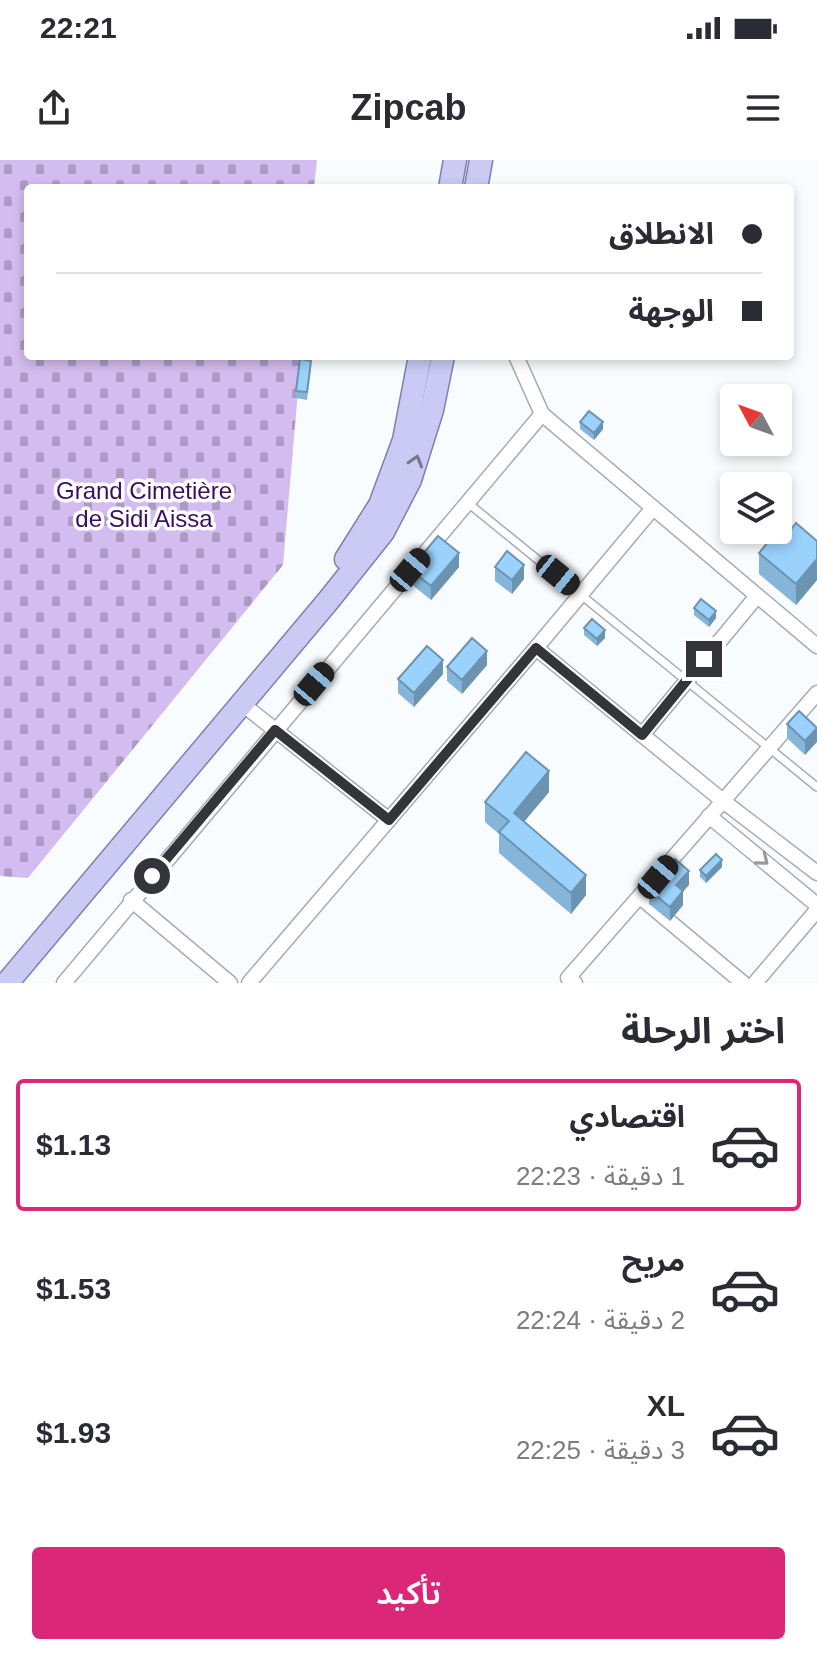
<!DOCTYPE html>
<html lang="ar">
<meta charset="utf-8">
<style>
:root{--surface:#fff;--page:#f2f2f3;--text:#2b2b33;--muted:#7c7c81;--line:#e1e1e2;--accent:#db2777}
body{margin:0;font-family:Helvetica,"Noto Sans Arabic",sans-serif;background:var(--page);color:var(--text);direction:rtl;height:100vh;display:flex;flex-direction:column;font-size:30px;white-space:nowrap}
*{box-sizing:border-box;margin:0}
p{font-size:26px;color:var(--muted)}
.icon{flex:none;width:44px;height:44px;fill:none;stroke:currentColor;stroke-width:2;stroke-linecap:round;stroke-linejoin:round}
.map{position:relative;height:823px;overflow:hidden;direction:ltr}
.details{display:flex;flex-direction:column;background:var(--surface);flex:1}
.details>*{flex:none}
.hud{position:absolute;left:24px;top:24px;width:770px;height:176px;border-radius:8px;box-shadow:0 4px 12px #0003;direction:rtl;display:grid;align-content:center;height:176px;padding:0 32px;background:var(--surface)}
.needle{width:52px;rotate:311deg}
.tools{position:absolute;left:720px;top:224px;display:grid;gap:16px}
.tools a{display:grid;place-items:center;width:72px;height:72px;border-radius:8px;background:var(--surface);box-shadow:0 4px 12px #0003;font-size:40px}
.end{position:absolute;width:36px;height:36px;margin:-18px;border:10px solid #343539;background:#fff;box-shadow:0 0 0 4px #fff}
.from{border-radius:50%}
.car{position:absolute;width:24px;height:48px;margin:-24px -12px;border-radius:10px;box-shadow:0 0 6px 2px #0007;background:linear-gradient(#222 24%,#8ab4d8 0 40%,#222 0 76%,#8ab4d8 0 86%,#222 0)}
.hud b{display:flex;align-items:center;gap:28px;height:76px;font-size:30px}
.hud b+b{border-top:2px solid var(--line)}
.hud i{width:20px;height:20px;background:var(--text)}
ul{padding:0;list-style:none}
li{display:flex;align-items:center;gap:24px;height:132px;margin:0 16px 12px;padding:0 16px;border:4px solid transparent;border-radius:8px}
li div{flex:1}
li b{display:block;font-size:30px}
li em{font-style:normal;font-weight:600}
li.selected{border-color:var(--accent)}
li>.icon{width:72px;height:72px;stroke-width:1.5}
h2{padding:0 32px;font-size:36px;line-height:96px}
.cta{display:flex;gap:16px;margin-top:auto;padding:16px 32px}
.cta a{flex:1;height:92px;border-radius:8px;background:var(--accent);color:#fff;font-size:32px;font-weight:600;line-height:92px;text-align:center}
.status{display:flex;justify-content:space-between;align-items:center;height:56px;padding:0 40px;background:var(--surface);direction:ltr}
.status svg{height:22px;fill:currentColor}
header{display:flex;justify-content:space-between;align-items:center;height:104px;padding:0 32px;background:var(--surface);font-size:36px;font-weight:600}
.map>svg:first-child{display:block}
</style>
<div class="status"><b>22:21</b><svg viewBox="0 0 49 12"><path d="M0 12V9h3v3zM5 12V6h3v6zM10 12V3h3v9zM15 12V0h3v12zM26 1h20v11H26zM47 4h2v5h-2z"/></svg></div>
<header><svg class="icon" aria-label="menu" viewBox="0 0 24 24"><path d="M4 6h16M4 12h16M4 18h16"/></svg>Zipcab<svg class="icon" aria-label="share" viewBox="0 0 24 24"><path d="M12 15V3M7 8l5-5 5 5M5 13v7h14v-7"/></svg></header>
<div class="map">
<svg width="817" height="823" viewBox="0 0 817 823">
<defs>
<pattern id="cemetery-stones" width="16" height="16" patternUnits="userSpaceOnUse" patternTransform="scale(2)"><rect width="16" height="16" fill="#d3bcef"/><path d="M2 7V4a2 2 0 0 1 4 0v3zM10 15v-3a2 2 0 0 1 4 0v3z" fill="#ac9ac3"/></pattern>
</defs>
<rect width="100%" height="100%" fill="#f9fcff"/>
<path fill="url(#cemetery-stones)" d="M 0,0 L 317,0 L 314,28 L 28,28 L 28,196 L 301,196 L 283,405 L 28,718 L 0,716 Z"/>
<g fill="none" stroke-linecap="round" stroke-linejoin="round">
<defs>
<path id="service" d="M 468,343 L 817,627"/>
<g id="minor">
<path d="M 516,196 L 542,254 L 817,486"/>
<path d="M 536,488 L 653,348"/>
<path d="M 817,533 L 723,641 L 817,713"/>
<path d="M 241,543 L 389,660"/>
<path d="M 642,575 L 757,436"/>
<path d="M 709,656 L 817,745"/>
<path d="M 640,737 L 743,823"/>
<path d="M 131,740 L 230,823"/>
<path d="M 64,823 L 542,254"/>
<path d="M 249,823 L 536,488 L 723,641 L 568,818 L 575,823"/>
<path d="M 755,823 L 817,750"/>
</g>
<g id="primary">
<path d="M 450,28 L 455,0"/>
<path d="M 476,28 L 481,0"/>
<path d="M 346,399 L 380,345 L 404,280 L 420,196"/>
<path d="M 7,823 L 328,441 L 383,372 L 410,320 L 432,250 L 443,196"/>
</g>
</defs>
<use href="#service" stroke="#a7acb4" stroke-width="10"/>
<use href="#minor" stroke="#a7acb4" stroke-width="17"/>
<use href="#primary" stroke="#7f7faf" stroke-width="25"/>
<use href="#service" stroke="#fff" stroke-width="7"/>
<use href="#minor" stroke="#fff" stroke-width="14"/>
<use href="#primary" stroke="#cacaf5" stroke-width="22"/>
</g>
<g fill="#85b5d8">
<path d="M 311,208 L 307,240 L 296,238 L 296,231 Z"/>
<path d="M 580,262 L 603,269 L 594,280 L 580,269 Z"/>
<path d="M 789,372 L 817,381 L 817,420 L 796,445 L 759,414 L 759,393 Z"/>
<path d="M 459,407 L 431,440 L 410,423 L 410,409 Z"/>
<path d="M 495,407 L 524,419 L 512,434 L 495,421 Z"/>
<path d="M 694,448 L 716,458 L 709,467 L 694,455 Z"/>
<path d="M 584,468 L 605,478 L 597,486 L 584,475 Z"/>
<path d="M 487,505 L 462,534 L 447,521 L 447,507 Z"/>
<path d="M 443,514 L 414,547 L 398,533 L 398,519 Z"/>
<path d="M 787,564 L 817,568 L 805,595 L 787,578 Z"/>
<path d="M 549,632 L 524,661 L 586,735 L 571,754 L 499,693 L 499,674 L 485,662 L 485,642 Z"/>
<path d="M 722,707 L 706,723 L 700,717 L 700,710 Z"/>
<path d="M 689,725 L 683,731 L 683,745 L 670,761 L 649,744 L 649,730 Z"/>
</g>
<g fill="#6c93b0">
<path d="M 603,262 L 603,269 L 594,280 L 594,273 Z"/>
<path d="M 459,393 L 459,407 L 431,440 L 431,426 Z"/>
<path d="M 817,399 L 817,420 L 796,445 L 796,424 Z"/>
<path d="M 524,405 L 524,419 L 512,434 L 512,420 Z"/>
<path d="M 716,451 L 716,458 L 709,467 L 709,460 Z"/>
<path d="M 605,470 L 605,478 L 597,486 L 597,479 Z"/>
<path d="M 487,491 L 487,505 L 462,534 L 462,520 Z"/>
<path d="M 443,500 L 443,514 L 414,547 L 414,533 Z"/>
<path d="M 817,568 L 817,582 L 805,595 L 805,581 Z"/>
<path d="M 549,611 L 549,632 L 514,674 L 514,653 Z"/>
<path d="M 722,700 L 722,707 L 706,723 L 706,716 Z"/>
<path d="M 689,711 L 689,725 L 676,739 L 676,725 Z"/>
<path d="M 586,715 L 586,735 L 571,754 L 571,733 Z"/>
<path d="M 683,731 L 683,745 L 670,761 L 670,747 Z"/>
</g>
<g fill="#9bd2fb" stroke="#6c93b0" stroke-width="2">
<path d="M 300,199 L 311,201 L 307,232 L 296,231 Z"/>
<path d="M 589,251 L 603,262 L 594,273 L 580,262 Z"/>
<path d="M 796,363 L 817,381 L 817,399 L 796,424 L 759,393 L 781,366 L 789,372 Z"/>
<path d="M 438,376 L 459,393 L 431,426 L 410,409 Z"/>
<path d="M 507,391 L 524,405 L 512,420 L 495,407 Z"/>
<path d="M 701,439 L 716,451 L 709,460 L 694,448 Z"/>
<path d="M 592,459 L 605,470 L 597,479 L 584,468 Z"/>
<path d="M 472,478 L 487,491 L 462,520 L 447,507 Z"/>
<path d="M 427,486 L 443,500 L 414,533 L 398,519 Z"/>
<path d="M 799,551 L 817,568 L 805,581 L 787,564 Z"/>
<path d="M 526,592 L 549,611 L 514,653 L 586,715 L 571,733 L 499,672 L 509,661 L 485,642 Z"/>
<path d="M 716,694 L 722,700 L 706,716 L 700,710 Z"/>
<path d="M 675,699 L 689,711 L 676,725 L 683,731 L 670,747 L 649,730 Z"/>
</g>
<defs><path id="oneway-chevron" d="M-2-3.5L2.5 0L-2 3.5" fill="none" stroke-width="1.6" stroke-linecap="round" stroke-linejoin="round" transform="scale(2)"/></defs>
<use stroke="#78788e" href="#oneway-chevron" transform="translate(416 301) rotate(-73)"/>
<use stroke="#9a9a9c" href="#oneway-chevron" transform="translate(763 700) rotate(39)"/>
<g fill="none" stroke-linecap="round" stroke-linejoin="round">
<path stroke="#343539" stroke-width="10" d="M 152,716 L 275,570 L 389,660 L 536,488 L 642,575 L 704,499"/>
</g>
<g text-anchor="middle" stroke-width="7" stroke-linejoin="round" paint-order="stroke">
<g font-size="24" fill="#3b0e5e" stroke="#fff">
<text x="144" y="339">Grand Cimetière<tspan x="144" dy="28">de Sidi Aissa</tspan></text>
</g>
</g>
</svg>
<div class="tools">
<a><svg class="needle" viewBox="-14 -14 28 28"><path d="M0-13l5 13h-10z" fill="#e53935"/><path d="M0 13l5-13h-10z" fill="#7c7c81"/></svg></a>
<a><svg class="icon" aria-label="layers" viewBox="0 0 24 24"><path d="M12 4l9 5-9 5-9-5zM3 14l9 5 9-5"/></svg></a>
</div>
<i class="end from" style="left:152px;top:716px"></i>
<i class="end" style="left:704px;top:499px"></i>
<i class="car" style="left:410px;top:410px;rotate:40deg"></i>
<i class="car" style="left:558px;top:415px;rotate:129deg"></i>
<i class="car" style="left:314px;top:524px;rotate:40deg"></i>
<i class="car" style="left:658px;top:717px;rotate:40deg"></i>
<div class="hud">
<b><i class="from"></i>الانطلاق</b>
<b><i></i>الوجهة</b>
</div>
</div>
<section class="details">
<h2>اختر الرحلة</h2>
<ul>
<li class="selected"><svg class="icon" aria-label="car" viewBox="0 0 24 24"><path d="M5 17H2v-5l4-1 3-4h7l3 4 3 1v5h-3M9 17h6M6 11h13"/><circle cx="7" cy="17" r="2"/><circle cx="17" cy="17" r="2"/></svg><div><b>اقتصادي</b><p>1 دقيقة · 22:23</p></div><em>$1.13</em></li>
<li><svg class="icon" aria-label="car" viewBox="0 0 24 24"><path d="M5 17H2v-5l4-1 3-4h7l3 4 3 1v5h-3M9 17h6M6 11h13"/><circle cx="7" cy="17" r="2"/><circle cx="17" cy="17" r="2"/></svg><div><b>مريح</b><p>2 دقيقة · 22:24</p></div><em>$1.53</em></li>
<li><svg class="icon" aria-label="car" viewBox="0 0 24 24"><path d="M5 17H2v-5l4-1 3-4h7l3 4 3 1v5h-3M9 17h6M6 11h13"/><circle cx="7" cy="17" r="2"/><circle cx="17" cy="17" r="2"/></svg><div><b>XL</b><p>3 دقيقة · 22:25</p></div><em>$1.93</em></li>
</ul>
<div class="cta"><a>تأكيد</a></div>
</section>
